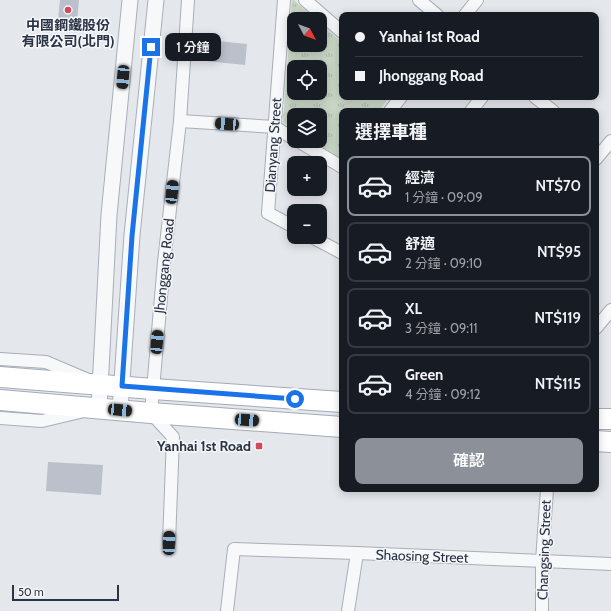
<!DOCTYPE html>
<html lang="zh-TW">
<meta charset="utf-8">
<style>
:root{--surface:#171b24;--page:#20242c;--text:#f1f3f6;--muted:#9ea1a6;--line:#363941;--accent:#8c9099}
body{margin:0;font-family:Cabin,"Noto Sans TC",sans-serif;background:var(--page);color:var(--text);height:100vh;display:flex;flex-direction:column;font-size:15px;white-space:nowrap}
*{box-sizing:border-box;margin:0}
p{font-size:13px;color:var(--muted)}
.icon{flex:none;width:22px;height:22px;fill:none;stroke:currentColor;stroke-width:2;stroke-linecap:round;stroke-linejoin:round}
.map{position:relative;flex:1;overflow:hidden}
.panel{position:absolute;left:339px;top:108px;width:260px;height:384px;display:flex;flex-direction:column;background:var(--surface);border-radius:8px;box-shadow:0 2px 10px #0003}
.panel>*{flex:none}
.top-card{position:absolute;left:339px;top:12px;width:260px;height:88px;border-radius:8px;box-shadow:0 2px 10px #0003;display:grid;align-content:center;height:88px;padding:0 16px;background:var(--surface)}
.needle{width:26px;rotate:131deg}
.buttons{position:absolute;left:287px;top:12px;display:grid;gap:8px}
.buttons a{display:grid;place-items:center;width:40px;height:40px;border-radius:8px;background:var(--surface);box-shadow:0 2px 10px #0003;font-size:20px}
.scale{position:absolute;left:12px;bottom:10px;width:107px;box-sizing:border-box;padding-left:4px;border:2px solid #2b3445;border-top:0;font-size:11px;line-height:14px;white-space:nowrap;color:#2b3445;-webkit-text-stroke:3px #f4f6f9;paint-order:stroke}
.end{position:absolute;width:18px;height:18px;margin:-9px;border:5px solid #1a73e8;background:#fff;box-shadow:0 0 0 2px #fff}
.from{border-radius:50%}
.bubble{position:absolute;height:28px;border-radius:8px;background:var(--surface);box-shadow:0 2px 10px #0003;font-size:13px;font-weight:600;line-height:28px;text-align:center}
.car{position:absolute;width:12px;height:24px;margin:-12px -6px;border-radius:5px;box-shadow:0 0 3px 1px #0007;background:linear-gradient(#222 24%,#8ab4d8 0 40%,#222 0 76%,#8ab4d8 0 86%,#222 0)}
.top-card b{display:flex;align-items:center;gap:14px;height:38px;font-size:15px}
.top-card b+b{border-top:1px solid var(--line)}
.top-card i{width:10px;height:10px;background:var(--text)}
ul{padding:0;list-style:none}
li{display:flex;align-items:center;gap:12px;height:60px;margin:0 8px 6px;padding:0 8px;border:2px solid var(--line);border-radius:8px}
li div{flex:1}
li b{display:block;font-size:15px}
li em{font-style:normal;font-weight:600}
li.current{border-color:var(--accent)}
li>.icon{width:36px;height:36px;stroke-width:1.5}
h2{padding:0 16px;font-size:18px;line-height:48px}
.primary-button{display:flex;gap:8px;margin-top:auto;padding:8px 16px}
.primary-button a{flex:1;height:46px;border-radius:8px;background:var(--accent);color:#fff;font-size:16px;font-weight:600;line-height:46px;text-align:center}
.map>svg:first-child{display:block}
</style>
<div class="map">
<svg width="611" height="611" viewBox="0 0 611 611">
<defs>
<pattern id="grass-tufts" width="24" height="20" patternUnits="userSpaceOnUse"><rect width="24" height="20" fill="#c9d6c5"/><path d="M3 7l-1-3M5 7V3M7 7l1-3M15 17l-1-3M17 17v-4M19 17l1-3" fill="none" stroke="#adb8ab"/></pattern>
</defs>
<rect width="100%" height="100%" fill="#e4e7ec"/>
<path fill="url(#grass-tufts)" fill-rule="evenodd" d="M 292,0 L 294,0 L 315,19 L 294,19 L 294,45 L 320,45 L 320,23 L 342,43 L 342,97 L 389,97 L 379,111 L 342,111 L 342,160 L 313,141 L 320,141 L 320,115 L 294,115 L 294,129 L 283,122 ZM 294,67 L 320,67 L 320,93 L 294,93 Z"/>
<g fill="#bbc0ca">
<path d="M 60,0 L 79,0 L 77,21 L 58,20 Z"/>
<path d="M 198,39 L 247,44 L 245,65 L 196,60 Z"/>
<path d="M 48,462 L 103,465 L 101,495 L 46,491 Z"/>
</g>
<g fill="none" stroke-linecap="round" stroke-linejoin="round">
<defs>
<g id="minor">
<path d="M 284,0 L 268,213 L 294,227"/>
<path d="M 305,0 L 342,32"/>
<path d="M 419,0 L 437,15"/>
<path d="M 465,15 L 477,0"/>
<path d="M 535,97 L 553,111"/>
<path d="M 390,111 L 401,97"/>
<path d="M 471,111 L 482,97"/>
<path d="M 180,121 L 275,127 L 294,139"/>
<path d="M 298,141 L 342,167"/>
<path d="M 596,159 L 611,141"/>
<path d="M 312,237 L 342,253"/>
<path d="M 596,328 L 611,310"/>
<path d="M 0,359 L 46,362 L 86,379"/>
<path d="M 0,418 L 42,421 L 80,412"/>
<path d="M 169,543 L 173,437 L 151,413 L 164,262 L 180,121 L 188,0"/>
<path d="M 227,611 L 234,549 L 357,553 L 611,564"/>
<path d="M 348,611 L 357,553"/>
<path d="M 542,611 L 542,561 L 547,489"/>
</g>
<g id="tertiary">
<path d="M 99,408 L 109,215 L 130,0"/>
<path d="M 120,410 L 132,235 L 156,0"/>
</g>
<g id="primary">
<path d="M 0,377 L 153,389 L 342,402"/>
<path d="M 0,400 L 151,413 L 342,427"/>
<path d="M 596,419 L 611,419"/>
<path d="M 596,441 L 611,442"/>
</g>
</defs>
<use href="#minor" stroke="#a9aeb7" stroke-width="14"/>
<use href="#tertiary" stroke="#a9aeb7" stroke-width="17"/>
<use href="#primary" stroke="#a3abb8" stroke-width="22"/>
<use href="#minor" stroke="#f7f8fa" stroke-width="12"/>
<use href="#tertiary" stroke="#f7f8fa" stroke-width="15"/>
<use href="#primary" stroke="#fff" stroke-width="20"/>
</g>
<g fill="none" stroke-linecap="round" stroke-linejoin="round">
<path stroke="#1a73e8" stroke-width="5" d="M 151,47 L 132,236 L 122,386 L 295,399"/>
</g>
<g fill="#d1495b" stroke="#f4f6f9" stroke-width="1.5">
<circle cx="68" cy="10" r="4"/>
<rect x="255" y="442" width="8" height="8" rx="2"/>
</g>
<g text-anchor="middle" stroke-width="3" stroke-linejoin="round" paint-order="stroke">
<g font-size="14" font-weight="bold" fill="#2b3445" stroke="#f4f6f9">
<text x="68" y="30">中國鋼鐵股份<tspan x="68" dy="16">有限公司(北門)</tspan></text>
<text x="251" y="451" text-anchor="end">Yanhai 1st Road</text>
</g>
<g font-size="14" fill="#2b3445" stroke="#f4f6f9">
<text transform="translate(273 145) rotate(-86)" y="5">Dianyang Street</text>
<text transform="translate(164 266) rotate(-84)" y="5">Jhonggang Road</text>
<text transform="translate(544 550) rotate(-88)" y="5">Changsing Street</text>
<text transform="translate(422 556) rotate(2)" y="5">Shaosing Street</text>
</g>
</g>
</svg>
<div class="buttons">
<a><svg class="needle" viewBox="-14 -14 28 28"><path d="M0-13l5 13h-10z" fill="#e53935"/><path d="M0 13l5-13h-10z" fill="#9ea1a6"/></svg></a>
<a><svg class="icon" aria-label="locate" viewBox="0 0 24 24"><circle cx="12" cy="12" r="6"/><path d="M12 2v4M12 18v4M2 12h4M18 12h4"/></svg></a>
<a><svg class="icon" aria-label="layers" viewBox="0 0 24 24"><path d="M12 4l9 5-9 5-9-5zM3 14l9 5 9-5"/></svg></a>
<a>+</a>
<a>−</a>
</div>
<div class="scale">50 m</div>
<i class="end from" style="left:295px;top:399px"></i>
<i class="end" style="left:151px;top:47px"></i>
<div class="bubble" style="left:165px;top:33px;width:56px">1 分鐘</div>
<i class="car" style="left:123px;top:77px;rotate:185deg"></i>
<i class="car" style="left:227px;top:124px;rotate:274deg"></i>
<i class="car" style="left:172px;top:192px;rotate:6deg"></i>
<i class="car" style="left:157px;top:342px;rotate:5deg"></i>
<i class="car" style="left:120px;top:410px;rotate:95deg"></i>
<i class="car" style="left:247px;top:420px;rotate:94deg"></i>
<i class="car" style="left:169px;top:543px;rotate:2deg"></i>
<div class="top-card">
<b><i class="from"></i>Yanhai 1st Road</b>
<b><i></i>Jhonggang Road</b>
</div>
<section class="panel">
<h2>選擇車種</h2>
<ul>
<li class="current"><svg class="icon" aria-label="car" viewBox="0 0 24 24"><path d="M5 17H2v-5l4-1 3-4h7l3 4 3 1v5h-3M9 17h6M6 11h13"/><circle cx="7" cy="17" r="2"/><circle cx="17" cy="17" r="2"/></svg><div><b>經濟</b><p>1 分鐘 · 09:09</p></div><em>NT$70</em></li>
<li><svg class="icon" aria-label="car" viewBox="0 0 24 24"><path d="M5 17H2v-5l4-1 3-4h7l3 4 3 1v5h-3M9 17h6M6 11h13"/><circle cx="7" cy="17" r="2"/><circle cx="17" cy="17" r="2"/></svg><div><b>舒適</b><p>2 分鐘 · 09:10</p></div><em>NT$95</em></li>
<li><svg class="icon" aria-label="car" viewBox="0 0 24 24"><path d="M5 17H2v-5l4-1 3-4h7l3 4 3 1v5h-3M9 17h6M6 11h13"/><circle cx="7" cy="17" r="2"/><circle cx="17" cy="17" r="2"/></svg><div><b>XL</b><p>3 分鐘 · 09:11</p></div><em>NT$119</em></li>
<li><svg class="icon" aria-label="car" viewBox="0 0 24 24"><path d="M5 17H2v-5l4-1 3-4h7l3 4 3 1v5h-3M9 17h6M6 11h13"/><circle cx="7" cy="17" r="2"/><circle cx="17" cy="17" r="2"/></svg><div><b>Green</b><p>4 分鐘 · 09:12</p></div><em>NT$115</em></li>
</ul>
<div class="primary-button"><a>確認</a></div>
</section>
</div>
